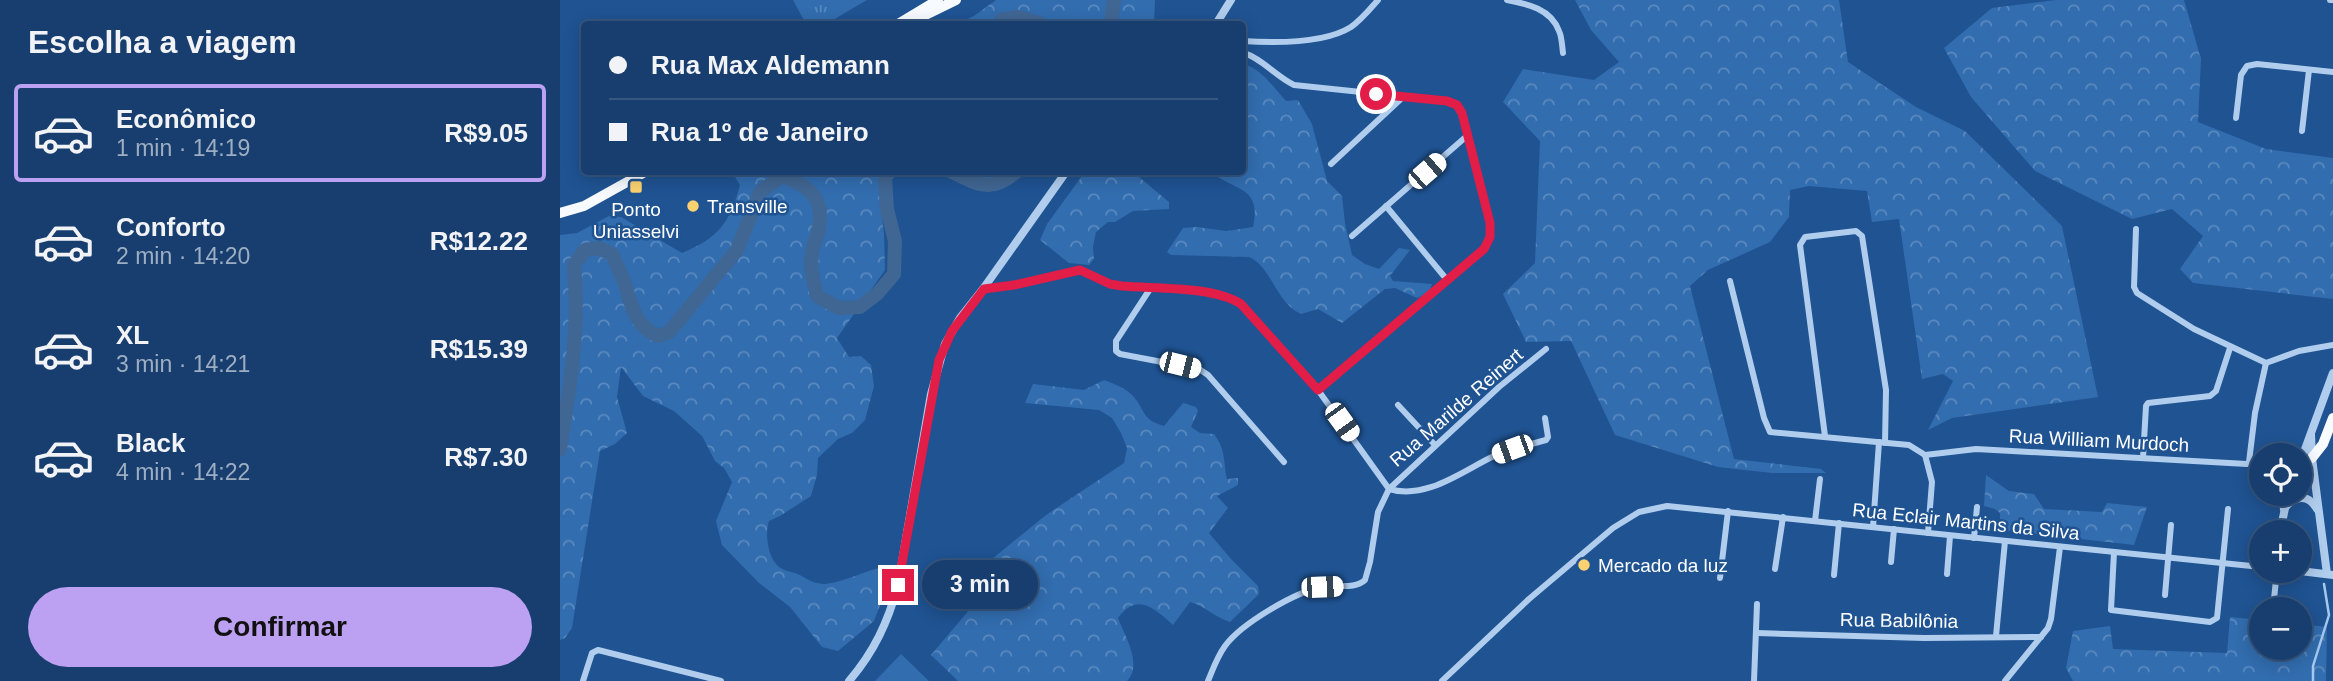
<!DOCTYPE html>
<html lang="pt">
<meta charset="utf-8">
<style>
:root{--surface:#173e6e;--page:#244976;--text:#f1f3f6;--muted:#9eaec2;--line:#365781;--accent:#bca0f2}
body{margin:0;font-family:Helvetica,sans-serif;background:var(--page);color:var(--text);height:100vh;display:flex;flex-direction:column;font-size:26px;white-space:nowrap}
*{box-sizing:border-box;margin:0}
p{font-size:23px;color:var(--muted)}
.icon{flex:none;width:38px;height:38px;fill:none;stroke:currentColor;stroke-width:2;stroke-linecap:round;stroke-linejoin:round}
.map{position:relative;flex:1;overflow:hidden}
.side{display:flex;flex-direction:column;background:var(--surface);width:560px}
.side>*{flex:none}
.top-card{position:absolute;left:21px;top:21px;width:665px;height:154px;border-radius:7px;box-shadow:0 4px 18px #0003,0 0 0 2px var(--line);display:grid;align-content:center;height:154px;padding:0 28px;background:var(--surface)}
.tools{position:absolute;left:1689px;top:443px;display:grid;gap:14px}
.tools a{display:grid;place-items:center;width:63px;height:63px;border-radius:50%;background:var(--surface);box-shadow:0 4px 18px #0003,0 0 0 2px var(--line);font-size:35px}
.end{position:absolute;width:32px;height:32px;margin:-16px;border:9px solid #e11d48;background:#fff;box-shadow:0 0 0 4px #fff}
.from{border-radius:50%}
.bubble{position:absolute;height:49px;border-radius:24px;background:var(--surface);box-shadow:0 4px 18px #0003,0 0 0 2px var(--line);font-size:23px;font-weight:600;line-height:49px;text-align:center}
.car{position:absolute;width:21px;height:42px;margin:-21px -10px;border-radius:9px;box-shadow:0 0 5px 2px #0007;background:linear-gradient(#fff 24%,#345 0 40%,#fff 0 76%,#345 0 86%,#fff 0)}
.top-card b{display:flex;align-items:center;gap:24px;height:66px;font-size:26px}
.top-card b+b{border-top:2px solid var(--line)}
.top-card i{width:18px;height:18px;background:var(--text)}
ul{padding:0;list-style:none}
li{display:flex;align-items:center;gap:21px;height:98px;margin:0 14px 10px;padding:0 14px;border:4px solid transparent;border-radius:7px}
li div{flex:1}
li b{display:block;font-size:26px}
li em{font-style:normal;font-weight:600}
li.selected{border-color:var(--accent)}
li>.icon{width:63px;height:63px;stroke-width:1.5}
h2{padding:0 28px;font-size:32px;line-height:84px}
.primary-button{display:flex;gap:14px;margin-top:auto;padding:14px 28px}
.primary-button a{flex:1;height:80px;border-radius:42px;background:var(--accent);color:#111;font-size:28px;font-weight:600;line-height:80px;text-align:center}
main{display:flex;flex:1;min-height:0}
.map>svg:first-child{display:block}
</style>
<main>
<section class="side">
<h2>Escolha a viagem</h2>
<ul>
<li class="selected"><svg class="icon" aria-label="car" viewBox="0 0 24 24"><path d="M5 17H2v-5l4-1 3-4h7l3 4 3 1v5h-3M9 17h6M6 11h13"/><circle cx="7" cy="17" r="2"/><circle cx="17" cy="17" r="2"/></svg><div><b>Econômico</b><p>1 min · 14:19</p></div><em>R$9.05</em></li>
<li><svg class="icon" aria-label="car" viewBox="0 0 24 24"><path d="M5 17H2v-5l4-1 3-4h7l3 4 3 1v5h-3M9 17h6M6 11h13"/><circle cx="7" cy="17" r="2"/><circle cx="17" cy="17" r="2"/></svg><div><b>Conforto</b><p>2 min · 14:20</p></div><em>R$12.22</em></li>
<li><svg class="icon" aria-label="car" viewBox="0 0 24 24"><path d="M5 17H2v-5l4-1 3-4h7l3 4 3 1v5h-3M9 17h6M6 11h13"/><circle cx="7" cy="17" r="2"/><circle cx="17" cy="17" r="2"/></svg><div><b>XL</b><p>3 min · 14:21</p></div><em>R$15.39</em></li>
<li><svg class="icon" aria-label="car" viewBox="0 0 24 24"><path d="M5 17H2v-5l4-1 3-4h7l3 4 3 1v5h-3M9 17h6M6 11h13"/><circle cx="7" cy="17" r="2"/><circle cx="17" cy="17" r="2"/></svg><div><b>Black</b><p>4 min · 14:22</p></div><em>R$7.30</em></li>
</ul>
<div class="primary-button"><a>Confirmar</a></div>
</section>
<div class="map">
<svg width="1773" height="681" viewBox="0 0 1773 681">
<defs>
<pattern id="grass-tufts" width="24" height="20" patternUnits="userSpaceOnUse" patternTransform="scale(1.75)"><rect width="24" height="20" fill="#326daf"/><path d="M3 7l-1-3M5 7V3M7 7l1-3M15 17l-1-3M17 17v-4M19 17l1-3" fill="none" stroke="#5b8abf"/></pattern>
<pattern id="forest-crowns" width="20" height="18" patternUnits="userSpaceOnUse" patternTransform="scale(1.75)"><rect width="20" height="18" fill="#326daf"/><path d="M2 6a3 3 0 1 1 6 0M12 15a3 3 0 1 1 6 0" fill="none" stroke="#5b8abf"/></pattern>
</defs>
<rect width="100%" height="100%" fill="#1f5392"/>
<path fill="url(#grass-tufts)" d="M 233,0 L 307,0 L 266,24 L 246,24 Z"/>
<g fill="url(#forest-crowns)">
<path d="M 436,0 L 595,0 L 594,24 L 397,24 L 414,16 Z"/>
<path d="M 1015,0 L 1279,0 L 1288,62 L 1356,107 L 1405,131 L 1502,226 L 1538,397 L 1392,418 L 1368,430 L 1393,381 L 1383,374 L 1362,379 L 1339,219 L 1312,222 L 1307,191 L 1249,186 L 1230,190 L 1229,217 L 1210,242 L 1148,270 L 1130,286 L 1174,459 L 1261,469 L 1266,473 L 1212,473 L 1158,467 L 1055,435 L 1011,341 L 966,342 L 943,294 L 975,263 L 980,141 L 943,102 L 963,69 L 1034,80 L 1059,62 L 1031,30 Z"/>
<path d="M 1496,0 L 1624,0 L 1641,59 L 1638,122 L 1706,149 L 1773,158 L 1773,299 L 1633,283 L 1620,269 L 1643,236 L 1612,209 L 1572,219 L 1475,171 L 1411,97 L 1384,48 L 1432,8 Z"/>
<path d="M 683,64 C 702,69 713,87 726,101 L 738,100 L 752,124 L 767,181 L 782,196 L 785,223 L 792,255 L 805,264 L 819,269 L 839,248 L 850,250 L 830,276 L 833,281 L 872,284 L 869,293 L 857,298 L 835,288 L 825,289 L 782,323 L 758,309 L 741,314 C 715,302 712,267 689,257 L 611,255 L 607,252 L 623,228 L 636,227 L 667,231 L 693,227 C 702,185 674,192 652,172 L 682,172 Z"/>
<path d="M 172,172 L 319,172 L 319,191 L 324,233 L 325,270 L 277,338 L 289,357 L 301,356 L 311,365 L 314,386 L 305,420 L 292,433 L 278,439 L 258,458 L 257,475 L 251,496 L 220,516 L 209,521 C 205,533 207,557 219,567 C 224,571 234,572 240,575 C 248,580 255,584 265,584 C 286,582 307,569 329,566 L 331,577 L 314,621 L 278,651 L 262,647 L 230,607 L 199,583 L 162,545 L 156,521 L 172,482 L 164,468 L 155,461 L 142,436 L 114,411 L 83,396 L 61,367 L 57,397 L 67,433 L 55,444 L 40,451 L 12,628 L 5,638 L 0,640 L 0,235 L 17,233 L 49,216 L 61,217 L 122,253 C 158,238 170,223 180,185 Z"/>
<path d="M 402,172 L 454,172 C 436,182 420,183 402,172 Z"/>
<path d="M 525,172 L 573,172 L 609,202 L 609,209 L 573,211 L 555,222 L 548,222 L 536,232 L 533,247 L 534,259 L 529,265 L 509,263 L 480,240 L 487,224 Z"/>
<path d="M 544,380 C 554,384 566,388 573,396 C 586,411 582,420 604,426 L 623,403 L 636,407 L 638,411 L 631,427 L 640,433 L 654,434 C 666,450 663,460 667,479 L 678,478 L 678,485 L 657,496 L 668,508 L 649,533 L 671,559 L 698,586 L 699,594 L 670,622 C 654,617 645,606 630,602 L 613,625 C 594,608 577,592 558,618 C 565,636 583,665 567,681 L 398,681 L 371,655 L 410,609 L 394,594 L 385,572 L 395,572 L 410,577 L 486,515 L 564,463 L 567,448 L 561,433 L 552,418 L 539,410 L 465,403 L 473,384 L 524,390 Z"/>
<path d="M 1426,475 L 1449,491 L 1474,494 L 1484,509 L 1542,512 L 1547,503 L 1587,507 L 1574,545 L 1440,530 L 1440,513 L 1435,509 L 1424,506 Z"/>
<path d="M 1670,617 L 1701,620 L 1701,648 L 1740,648 L 1740,624 L 1767,627 L 1766,681 L 1513,681 L 1506,668 L 1513,631 L 1550,626 L 1553,649 L 1667,653 Z"/>
</g>
<path fill="#326daf" d="M 341,654 L 369,681 L 315,681 Z"/>
<g fill="none" stroke-linecap="round" stroke-linejoin="round">
<path stroke="#a4c8ef" stroke-width="2.5" d="M 1753,681 L 1753,666 L 1769,615 L 1764,584"/>
<g stroke="#406693" stroke-width="14">
<path d="M 440,24 L 441,20 L 458,17 L 481,24"/>
<path d="M 551,24 L 554,0"/>
<path d="M 392,172 C 418,185 432,193 456,172"/>
<path d="M 0,449 C 10,388 20,327 14,265 L 25,250 L 39,248 L 53,255 C 56,264 60,272 64,281 C 71,303 74,326 98,336 L 109,332 L 177,250 L 200,192 L 222,176 C 247,185 265,197 259,227 C 258,236 253,244 252,253 C 250,268 253,281 257,296 L 279,308 L 300,307 L 317,294 L 334,274 L 335,241 L 327,209 L 325,178 L 329,172"/>
</g>
<g stroke="#b0cdee" stroke-width="6">
<path d="M 947,0 C 968,4 991,9 999,31 C 1002,37 1002,46 1003,53"/>
<path d="M 1770,0 L 1773,0"/>
<path d="M 682,41 C 713,43 764,44 791,27 C 801,20 810,9 818,0"/>
<path d="M 682,52 C 703,59 715,76 734,85 L 887,101 L 897,105 L 902,113 L 930,223 L 930,237 L 924,249 L 758,390"/>
<path d="M 1676,118 L 1681,75 L 1687,66 L 1697,64 L 1773,72"/>
<path d="M 1742,131 L 1749,70"/>
<path d="M 771,164 L 843,97"/>
<path d="M 826,206 L 888,281"/>
<path d="M 1576,229 L 1574,287 L 1577,293 L 1634,329 L 1706,363 L 1739,351 L 1773,345"/>
<path d="M 792,236 L 908,135"/>
<path d="M 1170,281 L 1204,418 L 1210,432 L 1349,445 L 1365,455"/>
<path d="M 423,289 L 454,285 L 520,270 L 550,284 L 562,286 C 596,289 652,286 681,304 L 758,390 L 829,489"/>
<path d="M 590,289 L 556,341 L 556,351 L 560,354 L 639,369 L 648,375 L 724,462"/>
<path d="M 838,405 L 875,445"/>
<path d="M 1265,436 L 1240,245 L 1245,237 L 1296,231 L 1302,236 L 1326,390 L 1325,443"/>
<path d="M 1365,455 L 1416,449 L 1687,464 L 1689,462 L 1695,413 L 1706,363"/>
<path d="M 1365,455 L 1372,482 L 1368,533"/>
<path d="M 1583,458 L 1586,406 L 1588,403 L 1650,396 L 1656,391 L 1670,348"/>
<path d="M 829,489 C 867,500 902,471 934,456 C 950,448 969,445 986,440 L 988,437 L 985,418"/>
<path d="M 1255,521 L 1260,479"/>
<path d="M 1313,527 L 1319,442"/>
<path d="M 1414,538 L 1417,507"/>
<path d="M 1554,552 L 1551,610 L 1650,622 L 1657,618 L 1668,509"/>
<path d="M 1331,562 L 1334,529"/>
<path d="M 1215,569 L 1223,517"/>
<path d="M 1387,574 L 1390,536"/>
<path d="M 1274,575 L 1279,523"/>
<path d="M 1160,578 L 1168,511"/>
<path d="M 1605,595 L 1611,525"/>
<path d="M 1713,609 L 1717,570"/>
<path d="M 1197,633 L 1364,638 L 1481,637"/>
<path d="M 1436,636 L 1445,541"/>
<path d="M 23,681 L 32,653 L 38,650 L 161,681"/>
<path d="M 648,681 C 653,669 657,657 665,646 C 681,624 736,591 763,587 C 777,584 794,590 805,580 L 810,562 L 818,512 L 829,489 L 939,387 L 986,349"/>
<path d="M 882,681 L 969,599 L 1053,528 L 1079,512 L 1107,506 L 1701,567"/>
<path d="M 1194,681 L 1197,604"/>
<path d="M 1445,681 L 1488,628 L 1491,619 L 1500,547"/>
</g>
<g stroke="#b0cdee" stroke-width="8">
<path d="M 656,24 L 671,0"/>
<path d="M 1751,434 L 1752,458 L 1767,574"/>
<path d="M 1740,463 L 1773,373"/>
<path d="M 1740,473 L 1752,458"/>
<path d="M 1724,509 C 1734,496 1748,493 1757,509"/>
<path d="M 1720,532 L 1728,494"/>
<path d="M 1732,570 L 1773,575"/>
<path d="M 289,681 C 314,652 328,622 338,585 L 371,394 L 385,344 L 400,318 L 423,289 L 506,172"/>
</g>
<g stroke="#f7faff" stroke-width="10">
<path d="M 338,24 L 378,0"/>
<path d="M 347,24 L 396,0"/>
<path d="M 0,213 L 24,206 L 85,172"/>
<path d="M 1752,458 L 1763,444 L 1773,418"/>
</g>
</g>
<g fill="none" stroke-linecap="round" stroke-linejoin="round">
<path stroke="#e11d48" stroke-width="9" d="M 338,585 L 379,360 L 392,331 L 424,289 L 454,285 L 520,270 L 550,284 L 562,286 C 596,289 653,286 681,304 L 758,390 L 924,249 L 930,237 L 930,223 L 902,113 L 897,105 L 887,101 L 816,94"/>
</g>
<g fill="#fcd170" stroke="#1f5392" stroke-width="2.5">
<rect x="69" y="180" width="14" height="14" rx="3.5"/>
<circle cx="133" cy="206" r="7"/>
<circle cx="1024" cy="565" r="7"/>
</g>
<g text-anchor="middle" stroke-width="5" stroke-linejoin="round" paint-order="stroke">
<g font-size="19" fill="#fff" stroke="#1f5392" text-anchor="start">
<text x="147" y="213">Transville</text>
<text x="76" y="216" text-anchor="middle">Ponto<tspan x="76" dy="22">Uniasselvi</tspan></text>
<text x="1038" y="572">Mercado da luz</text>
</g>
<g font-size="19" fill="#fff" stroke="#1f5392">
<text transform="translate(896 407) rotate(-41)" y="7">Rua Marilde Reinert</text>
<text transform="translate(1539 440) rotate(3)" y="7">Rua William Murdoch</text>
<text transform="translate(1406 521) rotate(6)" y="7">Rua Eclair Martins da Silva</text>
<text transform="translate(1339 620) rotate(1)" y="7">Rua Babilônia</text>
</g>
</g>
</svg>
<div class="tools">
<a><svg class="icon" aria-label="locate" viewBox="0 0 24 24"><circle cx="12" cy="12" r="6"/><path d="M12 2v4M12 18v4M2 12h4M18 12h4"/></svg></a>
<a>+</a>
<a>−</a>
</div>
<i class="end from" style="left:816px;top:94px"></i>
<i class="end" style="left:338px;top:585px"></i>
<div class="bubble" style="left:362px;top:560px;width:116px">3 min</div>
<i class="car" style="left:867px;top:171px;rotate:49deg"></i>
<i class="car" style="left:620px;top:365px;rotate:104deg"></i>
<i class="car" style="left:782px;top:422px;rotate:144deg"></i>
<i class="car" style="left:952px;top:449px;rotate:250deg"></i>
<i class="car" style="left:762px;top:587px;rotate:88deg"></i>
<div class="top-card">
<b><i class="from"></i>Rua Max Aldemann</b>
<b><i></i>Rua 1º de Janeiro</b>
</div>
</div>
</main>
